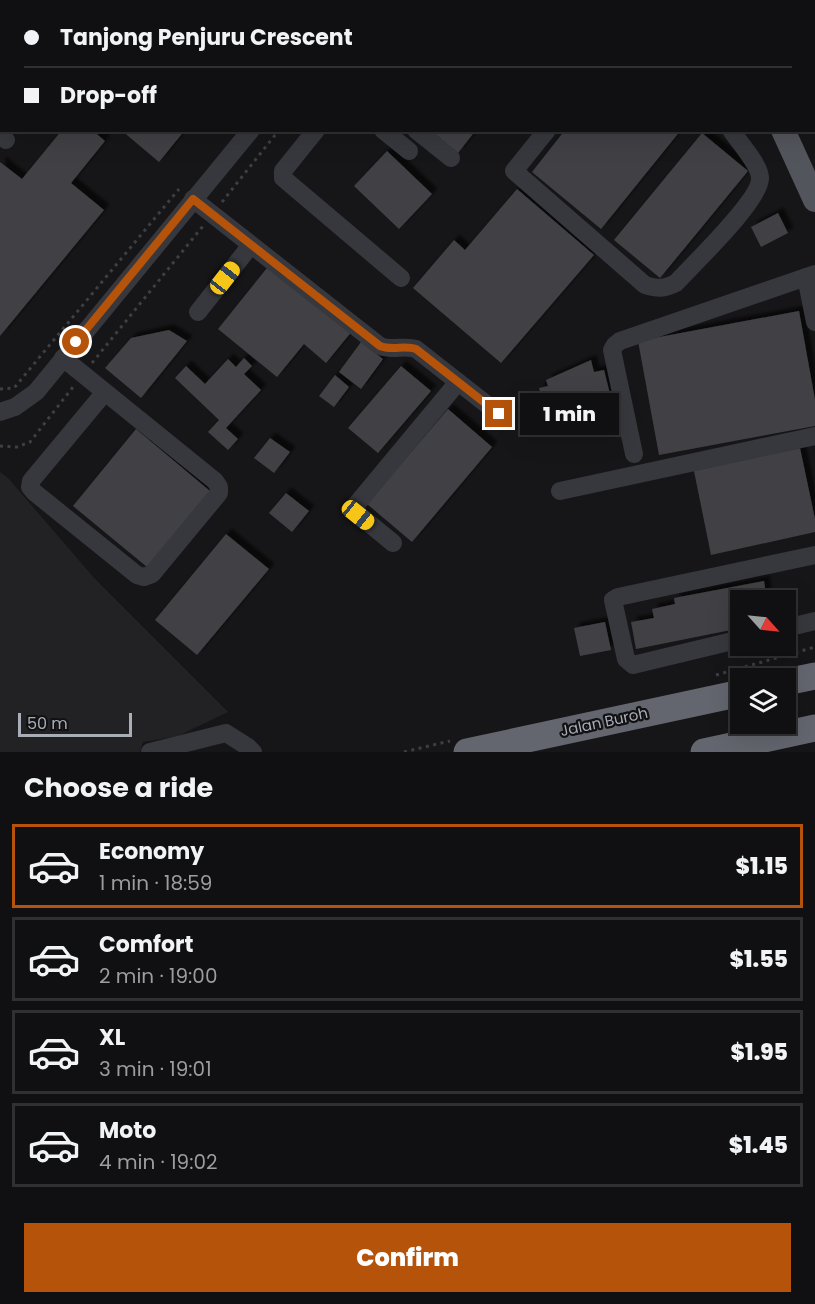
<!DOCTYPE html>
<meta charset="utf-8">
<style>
:root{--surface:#101012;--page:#1e1e20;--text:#f1f3f6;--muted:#9c9d9f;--line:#303032;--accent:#b45309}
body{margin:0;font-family:Poppins,sans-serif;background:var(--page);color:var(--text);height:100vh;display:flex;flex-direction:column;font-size:22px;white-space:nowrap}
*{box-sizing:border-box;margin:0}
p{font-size:20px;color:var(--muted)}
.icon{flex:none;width:33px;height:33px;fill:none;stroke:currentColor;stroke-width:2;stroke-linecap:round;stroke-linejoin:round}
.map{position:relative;height:752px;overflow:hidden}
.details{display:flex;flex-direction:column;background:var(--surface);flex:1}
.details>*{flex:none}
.hud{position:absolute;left:0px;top:0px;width:816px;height:132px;box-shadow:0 6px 24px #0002,0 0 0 2px var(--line);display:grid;align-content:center;height:132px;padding:0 24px;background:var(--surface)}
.needle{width:39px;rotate:117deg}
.buttons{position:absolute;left:730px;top:590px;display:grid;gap:12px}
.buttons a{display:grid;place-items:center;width:66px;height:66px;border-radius:0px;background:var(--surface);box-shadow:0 6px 24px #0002,0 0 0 2px var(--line);font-size:30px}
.scale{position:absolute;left:18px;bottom:15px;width:114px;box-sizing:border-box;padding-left:6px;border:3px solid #a8adb8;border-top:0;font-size:16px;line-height:21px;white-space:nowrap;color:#a8adb8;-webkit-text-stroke:4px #111113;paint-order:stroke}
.end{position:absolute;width:27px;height:27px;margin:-14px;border:8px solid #b45309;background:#fff;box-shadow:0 0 0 3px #fff}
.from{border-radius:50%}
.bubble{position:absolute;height:42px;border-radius:0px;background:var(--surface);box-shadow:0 6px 24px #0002,0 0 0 2px var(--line);font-size:20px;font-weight:800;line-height:42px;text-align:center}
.car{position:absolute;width:18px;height:36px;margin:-18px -9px;border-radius:8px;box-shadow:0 0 4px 2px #0007;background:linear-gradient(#f5c518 24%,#345 0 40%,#f5c518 0 76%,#345 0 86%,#f5c518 0)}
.hud b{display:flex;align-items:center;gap:21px;height:57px;font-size:22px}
.hud b+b{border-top:2px solid var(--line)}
.hud i{width:15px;height:15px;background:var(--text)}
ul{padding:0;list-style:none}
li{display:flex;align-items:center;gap:18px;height:84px;margin:0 12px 9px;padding:0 12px;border:3px solid var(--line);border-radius:0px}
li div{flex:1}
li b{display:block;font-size:22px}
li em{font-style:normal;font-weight:800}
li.current{border-color:var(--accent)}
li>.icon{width:54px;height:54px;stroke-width:1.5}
h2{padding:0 24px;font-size:27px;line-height:72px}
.cta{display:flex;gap:12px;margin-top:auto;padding:12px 24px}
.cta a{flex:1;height:69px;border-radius:0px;background:var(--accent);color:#fff;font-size:24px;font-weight:800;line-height:69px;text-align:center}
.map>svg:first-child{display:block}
</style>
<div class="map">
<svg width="815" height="752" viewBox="0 0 815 752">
<defs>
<filter id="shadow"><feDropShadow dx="5.5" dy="-5.5" stdDeviation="1.5" flood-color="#0009"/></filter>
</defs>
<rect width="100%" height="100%" fill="#161618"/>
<path fill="#222225" d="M 0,472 L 8,478 L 95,579 L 228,712 L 178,736 L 143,742 L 140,752 L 0,752 Z"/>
<g fill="#404145" filter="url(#shadow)">
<path d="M 62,130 L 92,130 L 105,141 L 71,183 L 104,210 L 0,336 L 0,162 L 22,179 Z"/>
<path d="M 121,130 L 185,130 L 159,162 Z"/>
<path d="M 430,130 L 476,130 L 458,153 Z"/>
<path d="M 565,130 L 681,130 L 601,229 L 532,172 Z"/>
<path d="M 702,133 L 748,171 L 660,278 L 614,240 Z"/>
<path d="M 387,151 L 432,194 L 399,229 L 354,186 Z"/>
<path d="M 517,189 L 594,255 L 501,363 L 413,288 L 454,240 L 465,250 Z"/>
<path d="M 778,213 L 788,233 L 761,247 L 751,227 Z"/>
<path d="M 271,263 L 353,330 L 326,363 L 304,344 L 277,377 L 218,329 Z"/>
<path d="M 799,311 L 815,400 L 815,426 L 659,455 L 638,341 Z"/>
<path d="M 169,330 L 187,341 L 141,398 L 105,368 L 131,338 Z"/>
<path d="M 361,342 L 383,359 L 361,389 L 339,372 Z"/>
<path d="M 244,358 L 252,366 L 244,374 L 261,390 L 226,428 L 238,439 L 228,450 L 208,432 L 219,420 L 175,378 L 186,366 L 205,384 L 228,359 L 236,367 Z"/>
<path d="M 591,360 L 594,372 L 604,370 L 616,418 L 552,435 L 539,388 L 548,386 L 546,380 Z"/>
<path d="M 401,366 L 431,391 L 378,453 L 348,428 Z"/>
<path d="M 335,375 L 349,387 L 334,407 L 319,396 Z"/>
<path d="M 448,409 L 492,447 L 412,542 L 367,504 Z"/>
<path d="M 136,429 L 210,491 L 147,567 L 73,506 Z"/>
<path d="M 270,438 L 290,452 L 274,473 L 254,458 Z"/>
<path d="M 800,448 L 815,519 L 815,532 L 711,555 L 694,471 Z"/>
<path d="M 286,493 L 309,511 L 292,532 L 269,513 Z"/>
<path d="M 226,534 L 269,569 L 197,655 L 155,620 Z"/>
<path d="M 764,581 L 767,600 L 741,600 L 741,628 L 636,649 L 631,622 L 654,618 L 652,609 L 675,604 L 674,598 Z"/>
<path d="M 605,622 L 611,650 L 580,656 L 574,628 Z"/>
</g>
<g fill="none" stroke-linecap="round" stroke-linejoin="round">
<g stroke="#3d3f44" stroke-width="3" stroke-dasharray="3 4.5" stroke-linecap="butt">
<path d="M 222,202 L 279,130"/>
<path d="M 92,363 L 203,226"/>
<path d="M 0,389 L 14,388 L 179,189"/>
<path d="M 0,446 L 17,447 L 30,442 L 73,387"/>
<path d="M 716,675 L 815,647"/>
<path d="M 404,752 L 450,741"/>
</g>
<g stroke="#37383d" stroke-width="18">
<path d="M 76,0 L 78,2"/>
<path d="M 394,0 L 396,2"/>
<path d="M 695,0 L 696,2"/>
<path d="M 738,0 L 740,2"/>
<path d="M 807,0 L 812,2"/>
<path d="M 17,2 L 18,0"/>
<path d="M 356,2 L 357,0"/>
<path d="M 608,2 L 609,0"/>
<path d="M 656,2 L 657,0"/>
<path d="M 0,22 L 2,20"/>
<path d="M 316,130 L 283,171 L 283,178 L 401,278"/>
<path d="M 383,130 L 409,151"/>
<path d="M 416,130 L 451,158"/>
<path d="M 547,130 L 514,171 L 645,285 C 658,289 664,289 676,283 C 693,264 761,200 760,178 C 760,165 738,141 731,130"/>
<path d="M 0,134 L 6,140"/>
<path d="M 193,199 L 380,346 C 392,351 404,345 416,349 L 499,414"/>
<path d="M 806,277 L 815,322"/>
<path d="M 198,312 L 251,245"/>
<path d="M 63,358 L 215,481 L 219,487 L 219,493 L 152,574 L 144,577 L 137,575 L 34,492 L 30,487 L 31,481 L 105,392"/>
<path d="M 0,412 L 15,407 L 36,392 L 251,130"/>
<path d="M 634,454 L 612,350 L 615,345 L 620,341 L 815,274"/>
<path d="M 560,491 L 815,436"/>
<path d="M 393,543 L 359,515 L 355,506 L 458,382"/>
<path d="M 786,628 L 815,621"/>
<path d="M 741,639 L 633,665 L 626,659 L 613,600 L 618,597 L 815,555"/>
<path d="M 150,752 L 226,733 L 248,747 L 253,752"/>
</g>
<g stroke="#53555c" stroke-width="24">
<path d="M 814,49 L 815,49"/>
<path d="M 783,130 L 815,200"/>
</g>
<g stroke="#63666e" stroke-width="27">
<path d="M 786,682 L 815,676"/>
<path d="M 467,752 L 741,693"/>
<path d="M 704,752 L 815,728"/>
</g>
</g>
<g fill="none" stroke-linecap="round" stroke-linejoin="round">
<path stroke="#b45309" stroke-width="8" d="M 76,342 L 193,199 L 380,346 C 392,351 404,345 416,349 L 499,414"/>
</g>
<g text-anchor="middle" stroke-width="4.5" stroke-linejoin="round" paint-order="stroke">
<g font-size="15" fill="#a8adb8" stroke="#111113">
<text transform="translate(604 722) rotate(-12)" y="5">Jalan Buroh</text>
</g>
</g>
</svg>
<div class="buttons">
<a><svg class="needle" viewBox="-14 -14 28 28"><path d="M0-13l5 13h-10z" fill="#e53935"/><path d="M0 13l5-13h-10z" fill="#9c9d9f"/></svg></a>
<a><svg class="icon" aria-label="layers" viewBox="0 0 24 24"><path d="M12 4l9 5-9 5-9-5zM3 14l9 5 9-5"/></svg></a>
</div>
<div class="scale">50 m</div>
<i class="end from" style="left:76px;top:342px"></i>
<i class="end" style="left:499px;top:414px"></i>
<div class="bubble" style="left:520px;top:393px;width:99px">1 min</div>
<i class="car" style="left:225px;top:278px;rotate:38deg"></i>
<i class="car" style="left:358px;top:515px;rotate:129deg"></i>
<div class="hud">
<b><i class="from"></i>Tanjong Penjuru Crescent</b>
<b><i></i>Drop-off</b>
</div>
</div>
<section class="details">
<h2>Choose a ride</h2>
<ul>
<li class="current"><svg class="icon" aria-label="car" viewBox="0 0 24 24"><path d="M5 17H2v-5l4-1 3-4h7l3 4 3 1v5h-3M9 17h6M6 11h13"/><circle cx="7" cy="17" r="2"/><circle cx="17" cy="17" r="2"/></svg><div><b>Economy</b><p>1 min · 18:59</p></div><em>$1.15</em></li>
<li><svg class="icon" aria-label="car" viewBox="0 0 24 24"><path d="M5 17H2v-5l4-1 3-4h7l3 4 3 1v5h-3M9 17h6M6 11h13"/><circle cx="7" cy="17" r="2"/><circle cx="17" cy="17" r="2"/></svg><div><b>Comfort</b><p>2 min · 19:00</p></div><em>$1.55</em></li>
<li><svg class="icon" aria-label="car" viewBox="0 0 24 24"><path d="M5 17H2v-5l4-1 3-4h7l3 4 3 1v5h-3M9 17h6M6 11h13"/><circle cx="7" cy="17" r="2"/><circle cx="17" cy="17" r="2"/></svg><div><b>XL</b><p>3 min · 19:01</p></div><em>$1.95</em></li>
<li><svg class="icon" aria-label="car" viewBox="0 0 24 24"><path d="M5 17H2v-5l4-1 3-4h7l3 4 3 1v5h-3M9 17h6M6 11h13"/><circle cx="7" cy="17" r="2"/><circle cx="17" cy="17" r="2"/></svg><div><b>Moto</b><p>4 min · 19:02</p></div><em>$1.45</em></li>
</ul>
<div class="cta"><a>Confirm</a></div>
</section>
